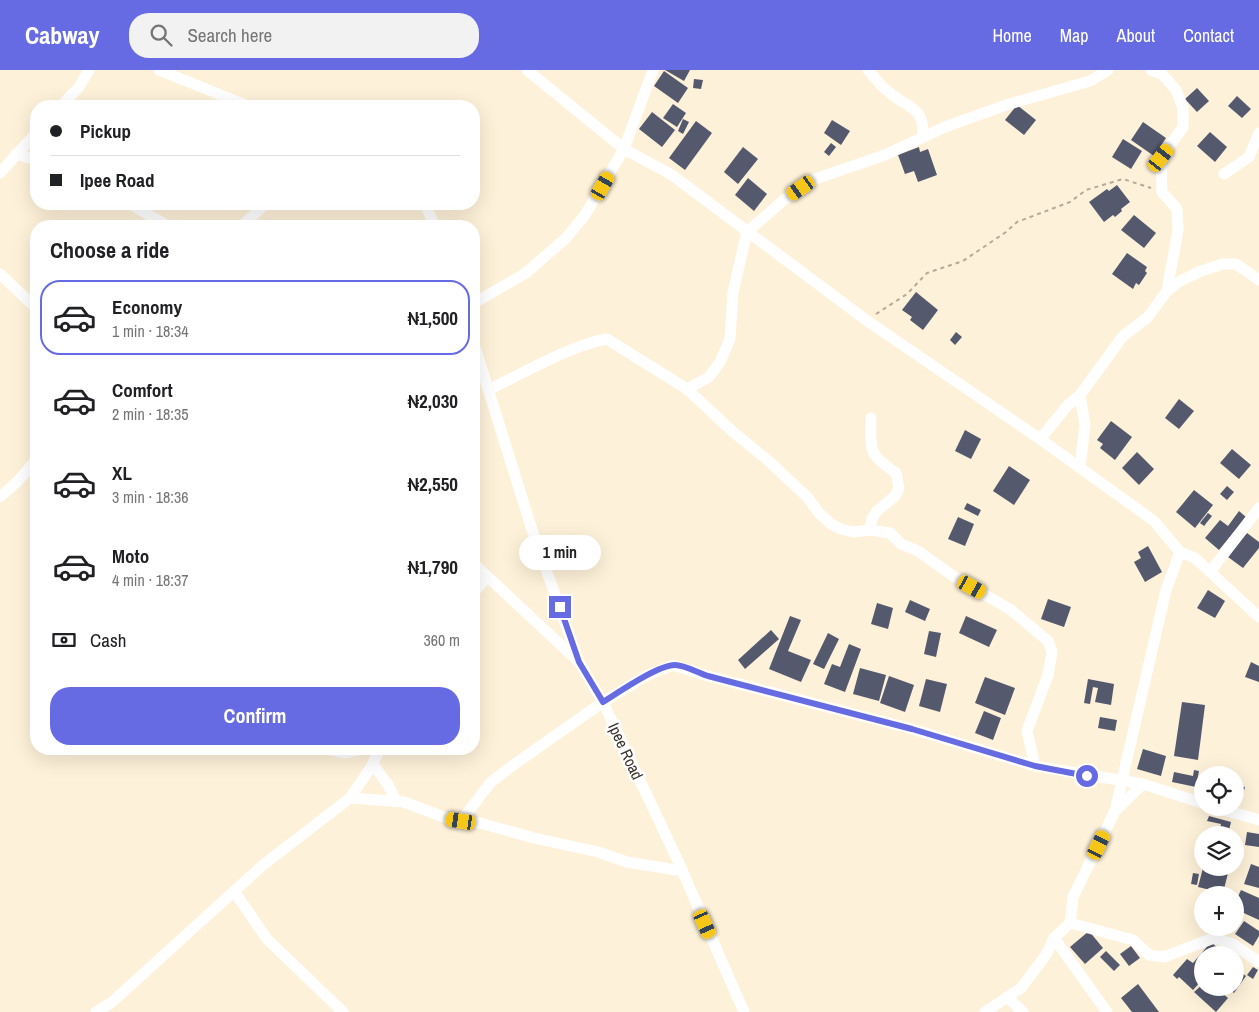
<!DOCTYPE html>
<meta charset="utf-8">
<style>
:root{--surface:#fff;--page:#f2f2f2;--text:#202124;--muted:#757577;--line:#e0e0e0;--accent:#666be4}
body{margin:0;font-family:"Archivo Narrow",sans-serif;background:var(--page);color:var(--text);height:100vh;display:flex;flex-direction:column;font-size:19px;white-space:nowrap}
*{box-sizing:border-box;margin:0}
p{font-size:16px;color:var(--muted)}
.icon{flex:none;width:28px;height:28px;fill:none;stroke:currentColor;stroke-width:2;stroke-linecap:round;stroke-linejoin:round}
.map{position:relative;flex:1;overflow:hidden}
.sheet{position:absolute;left:30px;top:150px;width:450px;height:535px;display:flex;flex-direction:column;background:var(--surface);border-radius:20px;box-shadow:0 5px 20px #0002}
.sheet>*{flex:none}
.hud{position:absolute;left:30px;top:30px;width:450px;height:110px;border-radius:20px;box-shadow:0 5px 20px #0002;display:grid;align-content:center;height:110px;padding:0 20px;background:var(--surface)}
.buttons{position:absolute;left:1194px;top:696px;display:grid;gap:10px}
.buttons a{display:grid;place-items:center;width:50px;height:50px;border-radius:50%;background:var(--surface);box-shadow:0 5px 20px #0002;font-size:25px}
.end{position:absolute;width:22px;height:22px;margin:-11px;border:6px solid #666be4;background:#fff;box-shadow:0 0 0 2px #fff}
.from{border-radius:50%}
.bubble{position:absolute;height:35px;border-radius:18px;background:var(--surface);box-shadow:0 5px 20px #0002;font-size:16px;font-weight:700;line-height:35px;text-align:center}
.car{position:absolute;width:15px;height:30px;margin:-15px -8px;border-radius:6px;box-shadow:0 0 4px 1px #0007;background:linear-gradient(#f5c518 24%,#345 0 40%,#f5c518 0 76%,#345 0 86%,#f5c518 0)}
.hud b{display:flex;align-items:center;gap:18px;height:48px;font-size:19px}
.hud b+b{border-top:1px solid var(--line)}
.hud i{width:12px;height:12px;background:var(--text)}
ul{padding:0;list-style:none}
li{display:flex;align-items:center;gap:15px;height:75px;margin:0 10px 8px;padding:0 10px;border:2px solid transparent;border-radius:20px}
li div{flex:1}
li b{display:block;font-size:19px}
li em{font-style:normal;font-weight:700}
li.on{border-color:var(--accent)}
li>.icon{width:45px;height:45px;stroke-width:1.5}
h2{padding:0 20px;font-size:22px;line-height:60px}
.pay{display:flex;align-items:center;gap:12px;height:55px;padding:0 20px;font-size:19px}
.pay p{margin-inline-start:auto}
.action{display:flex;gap:10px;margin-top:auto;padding:10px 20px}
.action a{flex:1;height:58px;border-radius:20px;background:var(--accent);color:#fff;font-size:20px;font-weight:700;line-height:58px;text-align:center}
header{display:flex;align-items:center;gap:30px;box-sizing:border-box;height:70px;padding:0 25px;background:var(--accent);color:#fff}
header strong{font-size:24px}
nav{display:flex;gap:28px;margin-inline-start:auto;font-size:18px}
.search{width:350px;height:45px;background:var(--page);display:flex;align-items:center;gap:12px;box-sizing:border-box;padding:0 18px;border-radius:20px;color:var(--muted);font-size:19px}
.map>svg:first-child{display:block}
</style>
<header>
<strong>Cabway</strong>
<div class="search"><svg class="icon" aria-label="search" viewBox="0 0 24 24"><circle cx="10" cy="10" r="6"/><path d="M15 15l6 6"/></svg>Search here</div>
<nav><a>Home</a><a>Map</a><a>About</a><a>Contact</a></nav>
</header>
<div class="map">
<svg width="1259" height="942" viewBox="0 0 1259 942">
<rect width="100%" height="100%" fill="#fef1d9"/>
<g fill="#55596e">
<path d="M 665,0 L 690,0 L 684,11 Z"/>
<path d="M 664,1 L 688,18 L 678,33 L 654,16 Z"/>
<path d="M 694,9 L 703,10 L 701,19 L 693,18 Z"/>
<path d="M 1197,18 L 1209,31 L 1197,42 L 1185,29 Z"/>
<path d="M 1237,26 L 1251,39 L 1242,48 L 1228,36 Z"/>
<path d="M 673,34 L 686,43 L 677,57 L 663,48 Z"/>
<path d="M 1017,35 L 1036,50 L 1024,65 L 1005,50 Z"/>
<path d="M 652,42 L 675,60 L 662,77 L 639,59 Z"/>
<path d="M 683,49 L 689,52 L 683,64 L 678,61 Z"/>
<path d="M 832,50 L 850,61 L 841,75 L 824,63 Z"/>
<path d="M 696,51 L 712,63 L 685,100 L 669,88 Z"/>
<path d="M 1143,52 L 1166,68 L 1154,86 L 1131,70 Z"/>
<path d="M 1210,62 L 1227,77 L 1215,92 L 1197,76 Z"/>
<path d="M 1123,69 L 1142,81 L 1131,99 L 1112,87 Z"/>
<path d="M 831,73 L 836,77 L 829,86 L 824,82 Z"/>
<path d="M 743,77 L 758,89 L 738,114 L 724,102 Z"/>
<path d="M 919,77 L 920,82 L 928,79 L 937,105 L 918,112 L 914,101 L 905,104 L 898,85 Z"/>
<path d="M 748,108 L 767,124 L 754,141 L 735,125 Z"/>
<path d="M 1117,115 L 1130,132 L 1121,139 L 1122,141 L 1115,147 L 1113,145 L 1104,152 L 1089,132 L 1107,119 L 1109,121 Z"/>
<path d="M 1134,145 L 1156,163 L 1144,178 L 1121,160 Z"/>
<path d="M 1127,183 L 1147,197 L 1145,201 L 1147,203 L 1139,215 L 1136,213 L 1133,219 L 1112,204 Z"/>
<path d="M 916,222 L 938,240 L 923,260 L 910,250 L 912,247 L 902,240 Z"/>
<path d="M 956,262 L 962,267 L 955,275 L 950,270 Z"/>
<path d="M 1179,329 L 1194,341 L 1179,359 L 1165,348 Z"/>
<path d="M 1111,351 L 1132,367 L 1115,390 L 1100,378 L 1103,374 L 1097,370 Z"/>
<path d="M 965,360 L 981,369 L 971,389 L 955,381 Z"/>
<path d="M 1232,379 L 1251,395 L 1239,409 L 1220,393 Z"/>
<path d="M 1137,382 L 1154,399 L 1139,415 L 1122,398 Z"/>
<path d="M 1009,396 L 1030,410 L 1014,435 L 993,421 Z"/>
<path d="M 1227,416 L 1234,422 L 1227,430 L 1220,424 Z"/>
<path d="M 1194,420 L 1213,435 L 1195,458 L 1176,442 Z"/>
<path d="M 967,433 L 981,440 L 978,446 L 964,439 Z"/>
<path d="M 1239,441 L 1246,447 L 1219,480 L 1205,468 L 1220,450 L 1228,456 Z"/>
<path d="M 1208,443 L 1212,446 L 1204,456 L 1200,453 Z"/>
<path d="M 958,447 L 974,454 L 965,476 L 948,469 Z"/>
<path d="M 1247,463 L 1259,472 L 1259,478 L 1243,498 L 1228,487 Z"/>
<path d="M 1148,476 L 1162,502 L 1145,512 L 1134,492 L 1141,488 L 1138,482 Z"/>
<path d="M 1208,520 L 1225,531 L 1215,548 L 1197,538 Z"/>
<path d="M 1048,529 L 1071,537 L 1064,557 L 1041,549 Z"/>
<path d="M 910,530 L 930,539 L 925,551 L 905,542 Z"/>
<path d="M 877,533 L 893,538 L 888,559 L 871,554 Z"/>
<path d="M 790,546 L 801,550 L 788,581 L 811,590 L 801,612 L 769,599 Z"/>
<path d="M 966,546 L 997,560 L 989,577 L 959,563 Z"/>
<path d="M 771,560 L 779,569 L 745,599 L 738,590 Z"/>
<path d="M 929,561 L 941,563 L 936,587 L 924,584 Z"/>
<path d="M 828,563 L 839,569 L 824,599 L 813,594 Z"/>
<path d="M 849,574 L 861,579 L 845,622 L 824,614 L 832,594 L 840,597 Z"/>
<path d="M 1251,592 L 1259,596 L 1259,612 L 1245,607 Z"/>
<path d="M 860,598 L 886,605 L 879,631 L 853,624 Z"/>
<path d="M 889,606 L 914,615 L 905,642 L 880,633 Z"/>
<path d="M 985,607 L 1015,618 L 1005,645 L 975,633 Z"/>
<path d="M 926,609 L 947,614 L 940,642 L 919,636 Z"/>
<path d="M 1088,609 L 1114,614 L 1111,635 L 1095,632 L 1098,618 L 1093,617 L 1090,634 L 1084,633 Z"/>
<path d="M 1182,632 L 1205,635 L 1198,690 L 1174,686 Z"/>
<path d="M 984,641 L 1001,648 L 993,670 L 975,663 Z"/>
<path d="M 1100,647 L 1117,650 L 1115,661 L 1098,658 Z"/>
<path d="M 1143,679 L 1166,686 L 1161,706 L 1137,699 Z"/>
<path d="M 1194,700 L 1199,701 L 1196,717 L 1172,712 L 1174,702 L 1193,706 Z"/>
<path d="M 1237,715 L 1245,717 L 1241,731 L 1235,729 Z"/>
<path d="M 1209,746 L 1231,752 L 1229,760 L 1220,758 L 1221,754 L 1207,751 Z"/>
<path d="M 1247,762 L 1259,764 L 1259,777 L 1245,775 Z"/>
<path d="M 1251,794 L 1259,797 L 1259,818 L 1244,814 Z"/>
<path d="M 1203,798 L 1229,799 L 1223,823 L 1198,817 Z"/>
<path d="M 1193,803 L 1199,804 L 1197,815 L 1191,814 Z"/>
<path d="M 1241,820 L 1259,828 L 1259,850 L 1235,839 L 1235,833 Z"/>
<path d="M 1244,851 L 1259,861 L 1259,866 L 1253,876 L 1235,864 Z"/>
<path d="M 1089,861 L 1103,878 L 1085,894 L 1070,877 Z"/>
<path d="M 1211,872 L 1222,882 L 1219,885 L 1202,885 L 1202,910 L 1193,920 L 1179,907 L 1177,909 L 1173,905 L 1187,889 L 1193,893 Z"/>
<path d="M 1131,876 L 1140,888 L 1129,896 L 1120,884 Z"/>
<path d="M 1106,881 L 1120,895 L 1114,901 L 1100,887 Z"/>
<path d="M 1253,897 L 1258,900 L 1253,909 L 1247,905 Z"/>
<path d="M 1235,898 L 1246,906 L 1234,923 L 1226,918 L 1235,918 Z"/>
<path d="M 1138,914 L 1159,942 L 1132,942 L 1121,928 Z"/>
<path d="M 1202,915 L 1202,918 L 1216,918 L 1228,928 L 1216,942 L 1194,922 Z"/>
</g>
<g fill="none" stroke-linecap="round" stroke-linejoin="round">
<path stroke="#b4aa98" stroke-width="2" stroke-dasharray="4 4" stroke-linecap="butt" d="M 876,244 L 907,224 L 927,203 L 963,191 L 1006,162 L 1017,152 L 1070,132 L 1086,120 L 1123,109 L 1151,118"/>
<g stroke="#fff" stroke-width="11">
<path d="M 159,0 L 248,36"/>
<path d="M 527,0 L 624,79 L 672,105 L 866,250 L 1040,369 L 1154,451 L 1180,482 L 1166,520 L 1115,741 L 1073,827 L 1070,853 L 1054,868 L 1046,885 L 1021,918 L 985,942"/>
<path d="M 868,0 C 875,8 881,17 890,23 C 909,39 924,36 923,66"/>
<path d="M 1151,0 L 1162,4 L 1176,20 L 1183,38 L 1183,57 L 1161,88 L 1162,122 L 1177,139 L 1178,160 L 1167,221"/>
<path d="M 61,36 L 79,17 L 89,0"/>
<path d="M 16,84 L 36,90"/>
<path d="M 0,103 L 36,63"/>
<path d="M 1224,104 L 1249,87 L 1259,63"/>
<path d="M 130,134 L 168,156"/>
<path d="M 425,134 L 435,156"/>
<path d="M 242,156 L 265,134"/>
<path d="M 0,204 L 36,238"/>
<path d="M 474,233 L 526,203 L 566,168 L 585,145 L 624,79 L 653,0"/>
<path d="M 474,274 L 533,463 L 579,592 L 603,632 L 678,791 L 744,942"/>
<path d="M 687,319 L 709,307 L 720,292 L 730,269 L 733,222 L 747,162 L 785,129 L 815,109 L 885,85 L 945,57 L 1006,35 L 1090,11 L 1108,0"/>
<path d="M 488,320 C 522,304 571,275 607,269 L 687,319 L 732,361 L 771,393 L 808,428 L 819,443 L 831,454 L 841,459 L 853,462 L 870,460 L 890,463 L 901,474 L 918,481 L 953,506 L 1011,540 L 1048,571 L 1052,582 L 1048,605 L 1027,661 L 1035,696"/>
<path d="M 1080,325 L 1085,355 L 1080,397"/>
<path d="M 1040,369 L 1068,335 L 1080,325 L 1123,266 L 1147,248 L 1167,221 L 1180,211 L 1201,201 L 1223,194 L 1236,194 L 1259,210"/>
<path d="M 0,427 L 17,412 L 36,390"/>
<path d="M 870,460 L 872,449 L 877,441 L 895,426 L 899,418 L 896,403 C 867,383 871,381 871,348"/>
<path d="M 1180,482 L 1195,488 L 1259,547"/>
<path d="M 474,494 L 578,591"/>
<path d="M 1210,502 L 1259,438"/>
<path d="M 474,522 L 487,507"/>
<path d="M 326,679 L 346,683 L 362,679"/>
<path d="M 373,694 L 388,715 L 396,731"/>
<path d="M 350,728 L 404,732 L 449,749 L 480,753 L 534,768 L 598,782 L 627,792 L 682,801"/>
<path d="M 1217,738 L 1259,750"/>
<path d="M 1115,741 L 1143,714"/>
<path d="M 461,751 L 491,712 L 512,696 L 603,632 L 646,606 L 673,595 L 708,606 L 912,659 L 1035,696 L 1143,714 L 1202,733"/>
<path d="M 234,821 L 267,869 L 343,942"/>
<path d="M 1070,853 L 1133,870 L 1149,885 L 1164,887 L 1214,868 L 1233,874 L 1259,892"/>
<path d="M 1054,868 L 1107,942"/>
<path d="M 1007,927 L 1023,942"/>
<path d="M 96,942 L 111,933 L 263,795 L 350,728 L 371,697 L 380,679"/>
</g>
</g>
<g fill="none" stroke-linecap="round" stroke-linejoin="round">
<path stroke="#666be4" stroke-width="6" d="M 560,537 L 579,592 L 603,632 C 619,622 658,595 675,595 C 685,595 698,603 708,606 L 912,659 L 1035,696 L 1087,706"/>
</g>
<g text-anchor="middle" stroke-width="5" stroke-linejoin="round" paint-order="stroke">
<g font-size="16" fill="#3b362d" stroke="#fff">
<text transform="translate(626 681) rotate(65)" y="6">Ipee Road</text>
</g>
</g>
</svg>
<div class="buttons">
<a><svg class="icon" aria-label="locate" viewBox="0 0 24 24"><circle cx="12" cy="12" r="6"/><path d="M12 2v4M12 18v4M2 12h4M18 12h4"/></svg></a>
<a><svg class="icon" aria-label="layers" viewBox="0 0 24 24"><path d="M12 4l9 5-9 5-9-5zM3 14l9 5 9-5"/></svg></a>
<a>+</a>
<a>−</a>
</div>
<i class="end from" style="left:1087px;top:706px"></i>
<i class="end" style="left:560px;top:537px"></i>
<div class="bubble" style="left:519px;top:465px;width:82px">1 min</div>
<i class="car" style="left:1161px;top:88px;rotate:38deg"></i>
<i class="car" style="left:603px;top:116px;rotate:30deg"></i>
<i class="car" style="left:801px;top:118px;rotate:235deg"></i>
<i class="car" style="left:972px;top:517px;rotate:119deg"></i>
<i class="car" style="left:461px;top:751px;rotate:279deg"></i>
<i class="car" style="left:1099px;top:775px;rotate:26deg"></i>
<i class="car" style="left:705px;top:854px;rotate:156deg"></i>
<div class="hud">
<b><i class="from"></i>Pickup</b>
<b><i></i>Ipee Road</b>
</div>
<section class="sheet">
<h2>Choose a ride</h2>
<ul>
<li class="on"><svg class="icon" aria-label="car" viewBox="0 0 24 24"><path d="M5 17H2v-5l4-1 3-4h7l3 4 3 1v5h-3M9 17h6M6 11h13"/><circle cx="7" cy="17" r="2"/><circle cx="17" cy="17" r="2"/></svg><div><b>Economy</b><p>1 min · 18:34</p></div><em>₦1,500</em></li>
<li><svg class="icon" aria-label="car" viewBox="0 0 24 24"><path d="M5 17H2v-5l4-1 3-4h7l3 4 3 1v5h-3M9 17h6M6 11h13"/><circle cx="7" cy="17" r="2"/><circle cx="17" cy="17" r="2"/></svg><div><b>Comfort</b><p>2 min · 18:35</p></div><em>₦2,030</em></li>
<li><svg class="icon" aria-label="car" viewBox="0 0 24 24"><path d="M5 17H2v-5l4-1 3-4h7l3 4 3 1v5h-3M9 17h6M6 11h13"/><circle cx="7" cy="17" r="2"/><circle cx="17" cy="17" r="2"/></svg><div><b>XL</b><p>3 min · 18:36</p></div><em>₦2,550</em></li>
<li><svg class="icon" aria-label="car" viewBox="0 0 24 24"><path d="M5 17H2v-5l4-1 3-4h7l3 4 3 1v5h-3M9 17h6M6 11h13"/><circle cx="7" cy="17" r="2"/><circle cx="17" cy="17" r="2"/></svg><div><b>Moto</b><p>4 min · 18:37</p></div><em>₦1,790</em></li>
</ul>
<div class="pay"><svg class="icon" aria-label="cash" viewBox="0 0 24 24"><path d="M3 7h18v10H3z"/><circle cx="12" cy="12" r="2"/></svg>Cash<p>360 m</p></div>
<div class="action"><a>Confirm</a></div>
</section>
</div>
